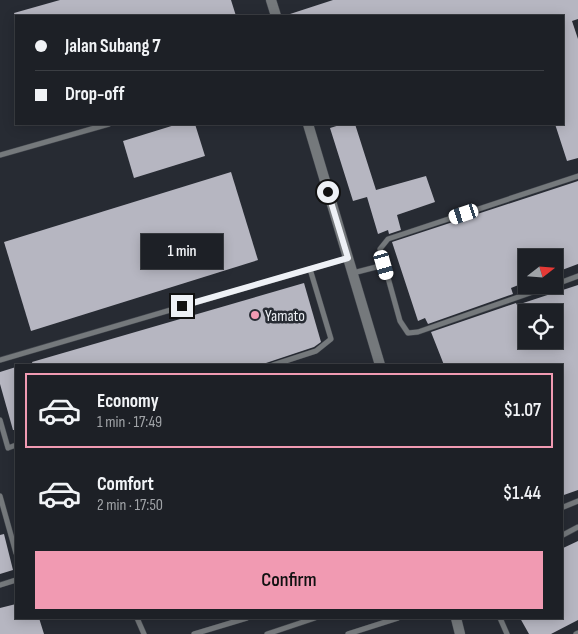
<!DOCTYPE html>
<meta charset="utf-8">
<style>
:root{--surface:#1d2026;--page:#2a2d32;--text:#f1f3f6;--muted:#a0a3a7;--line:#3b3e43;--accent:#f19ab2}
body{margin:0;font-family:"Sofia Sans Condensed",sans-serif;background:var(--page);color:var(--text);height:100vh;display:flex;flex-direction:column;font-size:19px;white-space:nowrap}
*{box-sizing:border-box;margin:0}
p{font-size:16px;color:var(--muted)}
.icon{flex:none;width:28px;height:28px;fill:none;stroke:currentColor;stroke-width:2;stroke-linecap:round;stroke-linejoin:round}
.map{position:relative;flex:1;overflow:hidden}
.details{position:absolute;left:15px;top:364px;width:548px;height:255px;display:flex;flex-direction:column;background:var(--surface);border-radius:0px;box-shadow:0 2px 12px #0003,0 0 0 1px var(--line)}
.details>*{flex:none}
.hud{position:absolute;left:15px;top:15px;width:549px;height:110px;border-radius:0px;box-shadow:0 2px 12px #0003,0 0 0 1px var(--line);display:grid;align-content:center;height:110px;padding:0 20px;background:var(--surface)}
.needle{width:32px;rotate:73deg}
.fabs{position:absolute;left:518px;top:249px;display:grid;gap:10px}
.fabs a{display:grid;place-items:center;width:45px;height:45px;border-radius:0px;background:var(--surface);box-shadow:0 2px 12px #0003,0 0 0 1px var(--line);font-size:25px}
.end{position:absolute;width:22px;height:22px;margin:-11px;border:6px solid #eef1f6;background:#111;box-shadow:0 0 0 2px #111}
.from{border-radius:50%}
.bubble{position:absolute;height:35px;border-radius:0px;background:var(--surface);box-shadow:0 2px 12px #0003,0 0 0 1px var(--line);font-size:16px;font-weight:600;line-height:35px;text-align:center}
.car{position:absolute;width:15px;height:30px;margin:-15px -8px;border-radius:6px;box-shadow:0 0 4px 1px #0007;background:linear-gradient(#fff 24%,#345 0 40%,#fff 0 76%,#345 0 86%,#fff 0)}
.hud b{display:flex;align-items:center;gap:18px;height:48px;font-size:19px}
.hud b+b{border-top:1px solid var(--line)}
.hud i{width:12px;height:12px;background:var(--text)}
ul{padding:9px 0 0;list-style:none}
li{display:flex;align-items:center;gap:15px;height:75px;margin:0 10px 8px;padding:0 10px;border:2px solid transparent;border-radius:0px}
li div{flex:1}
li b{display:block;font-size:19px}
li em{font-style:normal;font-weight:600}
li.current{border-color:var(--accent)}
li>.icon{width:45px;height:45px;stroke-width:1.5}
.button{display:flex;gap:10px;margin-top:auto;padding:10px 20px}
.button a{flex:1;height:58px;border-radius:0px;background:var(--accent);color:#111;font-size:20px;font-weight:600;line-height:58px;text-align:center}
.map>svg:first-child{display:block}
</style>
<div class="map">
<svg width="578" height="634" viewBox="0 0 578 634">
<rect width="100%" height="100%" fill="#272b33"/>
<g fill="#b6b6c1" fill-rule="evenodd">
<path d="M 60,0 L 231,0 L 236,16 L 15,16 L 14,13 Z"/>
<path d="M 333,0 L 578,0 L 578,19 L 572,21 L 578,39 L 578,158 L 567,161 L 555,124 L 562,124 L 562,16 L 290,16 L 290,14 Z"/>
<path d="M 178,124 L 195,124 L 205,156 L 134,178 L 123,141 Z"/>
<path d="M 343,124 L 355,124 L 376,190 L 426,176 L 435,202 L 397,215 L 401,230 L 389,234 L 388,230 L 378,234 L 367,197 L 353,201 L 330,128 Z"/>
<path d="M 231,172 L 258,260 L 31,331 L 4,242 Z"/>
<path d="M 578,181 L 578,264 L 554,273 L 554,258 L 526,258 L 526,282 L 511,288 L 513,294 L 428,324 L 425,318 L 418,321 L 392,242 Z"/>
<path d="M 304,283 L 321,342 L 314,347 L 260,365 L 33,365 L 32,362 Z"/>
<path d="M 578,285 L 578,490 L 561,496 L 561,365 L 444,365 L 431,332 L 516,303 L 517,305 ZM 526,312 L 554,312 L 554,340 L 526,340 Z"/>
<path d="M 16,367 L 16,430 L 13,430 L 0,384 L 0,372 Z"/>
<path d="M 4,534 L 13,570 L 0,574 L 0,535 Z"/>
<path d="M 578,541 L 578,620 L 551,634 L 529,634 L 520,618 L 561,618 L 561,549 Z"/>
<path d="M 16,604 L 16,618 L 39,618 L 44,634 L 0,634 L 0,608 Z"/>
</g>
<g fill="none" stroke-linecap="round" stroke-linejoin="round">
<defs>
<g id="lane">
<path d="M 0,155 L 109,124"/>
<path d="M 353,273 L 384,265"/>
<path d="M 553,285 L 418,332 L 408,333 L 400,321 L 380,249 L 388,239 L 578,176"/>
<path d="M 554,285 L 578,276"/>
<path d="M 0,360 L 348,258"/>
<path d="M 273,365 L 316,351 L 331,339 L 310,269"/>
<path d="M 0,420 L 8,448 L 16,445"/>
<path d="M 0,496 L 16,553"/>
<path d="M 561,508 L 578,501"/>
<path d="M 561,536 L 578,527"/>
<path d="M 0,585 L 16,580"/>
<path d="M 137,618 L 144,634"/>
<path d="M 500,618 L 507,634"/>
<path d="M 194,634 L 247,618"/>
<path d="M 267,634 L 315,618"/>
<path d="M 348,634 L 398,618"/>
<path d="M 576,634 L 578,633"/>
</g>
<g id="street">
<path d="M 271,0 L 276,16"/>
<path d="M 308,124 L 380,365"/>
<path d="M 456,618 L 460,634"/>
</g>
</defs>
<use href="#lane" stroke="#43474e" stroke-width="6"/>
<use href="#street" stroke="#43474e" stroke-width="11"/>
<use href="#lane" stroke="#75797c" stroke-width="5"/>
<use href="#street" stroke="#75797c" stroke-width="10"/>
</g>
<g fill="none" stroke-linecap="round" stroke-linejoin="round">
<path stroke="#eef1f6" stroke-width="6" d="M 182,306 L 348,258 L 328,192"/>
</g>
<circle fill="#f19ab2" stroke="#272b33" stroke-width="2" cx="255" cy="315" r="5"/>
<g text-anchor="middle" stroke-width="5" stroke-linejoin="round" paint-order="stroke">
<g font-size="16" fill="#eef1f6" stroke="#272b33" text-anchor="start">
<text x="265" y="321">Yamato</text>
</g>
</g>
</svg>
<div class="fabs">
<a><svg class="needle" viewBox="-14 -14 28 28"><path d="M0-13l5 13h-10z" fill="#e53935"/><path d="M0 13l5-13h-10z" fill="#a0a3a7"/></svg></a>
<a><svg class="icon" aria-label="locate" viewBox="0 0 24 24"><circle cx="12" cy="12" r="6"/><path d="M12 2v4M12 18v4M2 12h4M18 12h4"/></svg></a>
</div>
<i class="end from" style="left:328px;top:192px"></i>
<i class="end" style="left:182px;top:306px"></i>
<div class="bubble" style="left:141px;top:234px;width:82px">1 min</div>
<i class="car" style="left:464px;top:214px;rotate:252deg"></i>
<i class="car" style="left:384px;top:265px;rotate:164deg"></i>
<div class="hud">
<b><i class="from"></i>Jalan Subang 7</b>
<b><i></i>Drop-off</b>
</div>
<section class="details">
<ul>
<li class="current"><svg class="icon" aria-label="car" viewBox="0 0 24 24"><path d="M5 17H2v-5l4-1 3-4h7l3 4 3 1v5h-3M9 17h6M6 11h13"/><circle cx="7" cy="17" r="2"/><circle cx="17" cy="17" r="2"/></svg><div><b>Economy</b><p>1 min · 17:49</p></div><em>$1.07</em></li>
<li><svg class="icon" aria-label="car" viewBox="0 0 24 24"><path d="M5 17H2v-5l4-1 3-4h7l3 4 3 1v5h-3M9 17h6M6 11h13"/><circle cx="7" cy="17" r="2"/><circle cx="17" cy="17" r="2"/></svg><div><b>Comfort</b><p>2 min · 17:50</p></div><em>$1.44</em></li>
</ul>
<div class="button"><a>Confirm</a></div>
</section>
</div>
